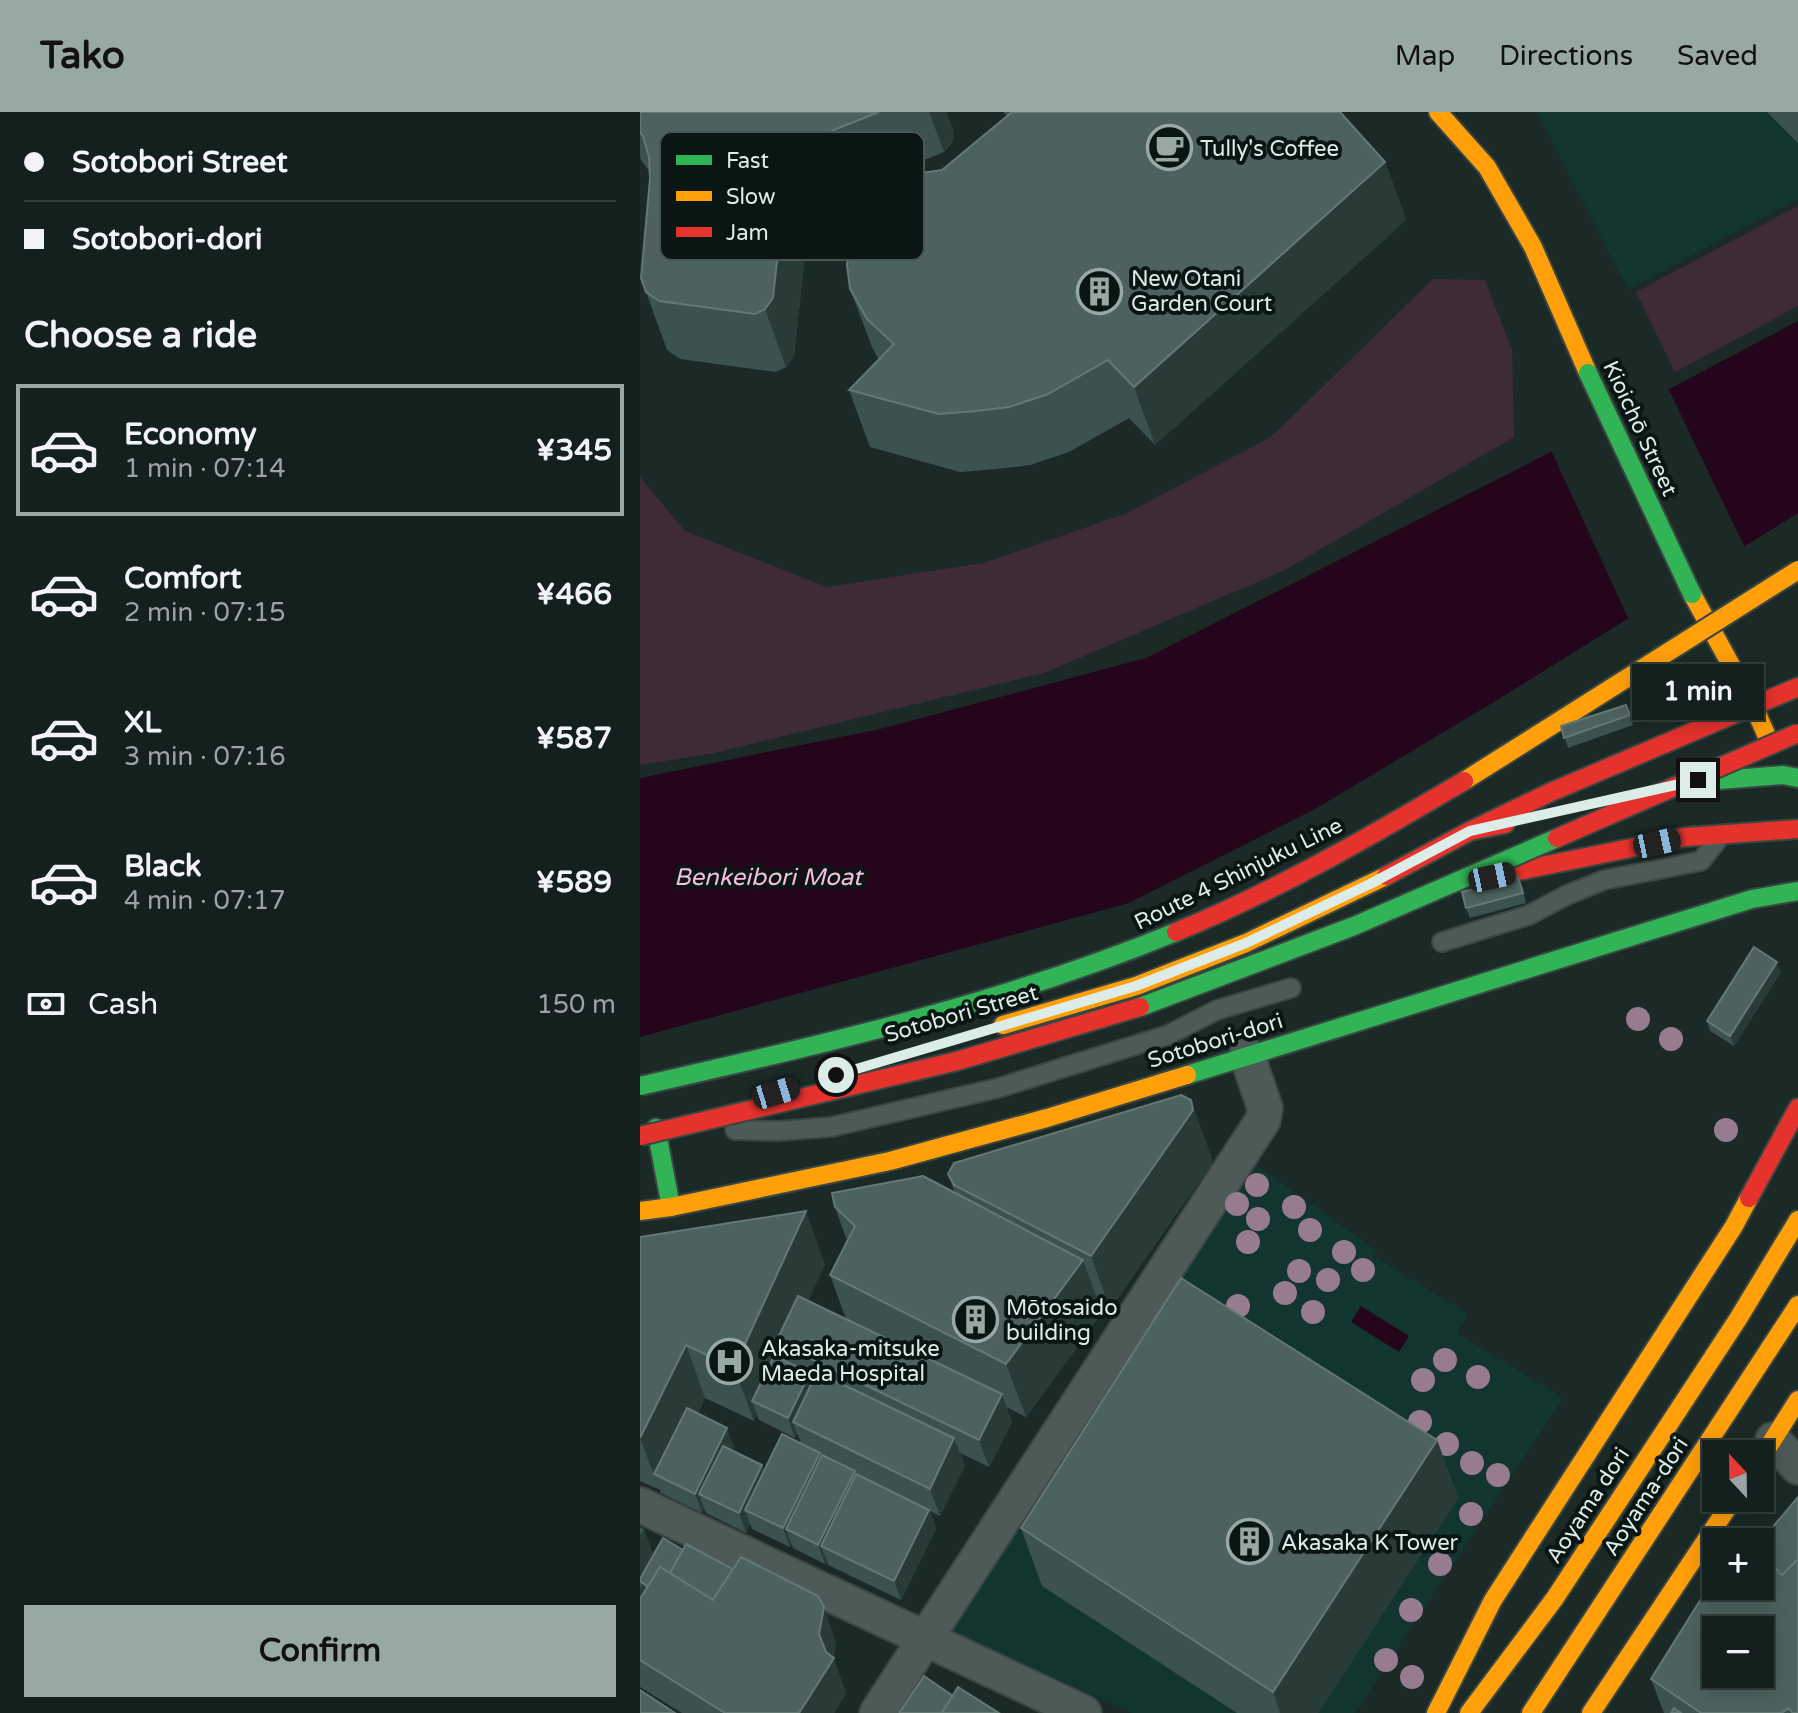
<!DOCTYPE html>
<meta charset="utf-8">
<style>
:root{--surface:#14201d;--page:#212d2a;--text:#f1f3f6;--muted:#9da3a4;--line:#333e3b;--accent:#98a8a4}
body{margin:0;font-family:"Varela Round",sans-serif;background:var(--page);color:var(--text);height:100vh;display:flex;flex-direction:column;font-size:30px;white-space:nowrap}
*{box-sizing:border-box;margin:0}
p{font-size:26px;color:var(--muted)}
.icon{flex:none;width:44px;height:44px;fill:none;stroke:currentColor;stroke-width:2;stroke-linecap:round;stroke-linejoin:round}
.map{position:relative;flex:1;overflow:hidden}
.panel{display:flex;flex-direction:column;background:var(--surface);width:640px}
.panel>*{flex:none}
.hud{display:grid;align-content:center;height:176px;padding:0 24px;background:var(--surface)}
.needle{width:52px;rotate:338deg}
.buttons{position:absolute;left:1062px;top:1328px;display:grid;gap:16px}
.buttons a{display:grid;place-items:center;width:72px;height:72px;border-radius:0px;background:var(--surface);box-shadow:0 4px 20px #0003,0 0 0 2px var(--line);font-size:40px}
.end{position:absolute;width:36px;height:36px;margin:-18px;border:10px solid #dcece8;background:#111;box-shadow:0 0 0 4px #111}
.from{border-radius:50%}
.bubble{position:absolute;height:56px;border-radius:0px;background:var(--surface);box-shadow:0 4px 20px #0003,0 0 0 2px var(--line);font-size:26px;font-weight:700;line-height:56px;text-align:center}
.car{position:absolute;width:24px;height:48px;margin:-24px -12px;border-radius:10px;box-shadow:0 0 6px 2px #0007;background:linear-gradient(#222 24%,#8ab4d8 0 40%,#222 0 76%,#8ab4d8 0 86%,#222 0)}
.hud b{display:flex;align-items:center;gap:28px;height:76px;font-size:30px}
.hud b+b{border-top:2px solid var(--line)}
.hud i{width:20px;height:20px;background:var(--text)}
ul{padding:0;list-style:none}
li{display:flex;align-items:center;gap:24px;height:132px;margin:0 16px 12px;padding:0 8px;border:4px solid transparent;border-radius:0px}
li div{flex:1}
li b{display:block;font-size:30px}
li em{font-style:normal;font-weight:700}
li.active{border-color:var(--accent)}
li>.icon{width:72px;height:72px;stroke-width:1.5}
h2{padding:0 24px;font-size:36px;line-height:96px}
.pay{display:flex;align-items:center;gap:20px;height:88px;padding:0 24px;font-size:30px}
.pay p{margin-inline-start:auto}
.primary-button{display:flex;gap:16px;margin-top:auto;padding:16px 24px}
.primary-button a{flex:1;height:92px;border-radius:0px;background:var(--accent);color:#111;font-size:32px;font-weight:700;line-height:92px;text-align:center}
header{display:flex;align-items:center;gap:48px;box-sizing:border-box;height:112px;padding:0 40px;background:var(--accent);color:#111}
header strong{font-size:38px}
nav{display:flex;gap:44px;margin-inline-start:auto;font-size:28px}
main{display:flex;flex:1;min-height:0}
.map>svg:first-child{display:block}
</style>
<header>
<strong>Tako</strong>
<nav><a>Map</a><a>Directions</a><a>Saved</a></nav>
</header>
<main>
<section class="panel">
<div class="hud">
<b><i class="from"></i>Sotobori Street</b>
<b><i></i>Sotobori-dori</b>
</div>
<h2>Choose a ride</h2>
<ul>
<li class="active"><svg class="icon" aria-label="car" viewBox="0 0 24 24"><path d="M5 17H2v-5l4-1 3-4h7l3 4 3 1v5h-3M9 17h6M6 11h13"/><circle cx="7" cy="17" r="2"/><circle cx="17" cy="17" r="2"/></svg><div><b>Economy</b><p>1 min · 07:14</p></div><em>¥345</em></li>
<li><svg class="icon" aria-label="car" viewBox="0 0 24 24"><path d="M5 17H2v-5l4-1 3-4h7l3 4 3 1v5h-3M9 17h6M6 11h13"/><circle cx="7" cy="17" r="2"/><circle cx="17" cy="17" r="2"/></svg><div><b>Comfort</b><p>2 min · 07:15</p></div><em>¥466</em></li>
<li><svg class="icon" aria-label="car" viewBox="0 0 24 24"><path d="M5 17H2v-5l4-1 3-4h7l3 4 3 1v5h-3M9 17h6M6 11h13"/><circle cx="7" cy="17" r="2"/><circle cx="17" cy="17" r="2"/></svg><div><b>XL</b><p>3 min · 07:16</p></div><em>¥587</em></li>
<li><svg class="icon" aria-label="car" viewBox="0 0 24 24"><path d="M5 17H2v-5l4-1 3-4h7l3 4 3 1v5h-3M9 17h6M6 11h13"/><circle cx="7" cy="17" r="2"/><circle cx="17" cy="17" r="2"/></svg><div><b>Black</b><p>4 min · 07:17</p></div><em>¥589</em></li>
</ul>
<div class="pay"><svg class="icon" aria-label="cash" viewBox="0 0 24 24"><path d="M3 7h18v10H3z"/><circle cx="12" cy="12" r="2"/></svg>Cash<p>150 m</p></div>
<div class="primary-button"><a>Confirm</a></div>
</section>
<div class="map">
<svg width="1158" height="1601" viewBox="0 0 1158 1601">
<rect width="100%" height="100%" fill="#1b2a27"/>
<g fill="#12352f">
<path d="M 897,0 L 1158,0 L 1158,87 L 988,177 Z"/>
<path d="M 610,1048 L 737,1139 L 734,1144 L 828,1202 L 817,1221 L 923,1286 L 715,1601 L 492,1601 L 306,1518 Z"/>
</g>
<g fill="#3f2b38">
<path d="M 1158,94 L 1158,194 L 1035,260 L 996,180 Z"/>
<path d="M 793,167 L 845,168 L 872,238 L 874,325 L 643,459 L 404,561 L 74,641 L 0,653 L 0,365 L 45,419 L 187,475 L 344,451 L 487,401 L 631,325 Z"/>
</g>
<g fill="#25051c">
<path d="M 1158,209 L 1158,401 L 854,590 L 675,697 L 489,791 L 0,925 L 0,666 L 240,617 L 506,546 L 901,345 Z"/>
<path d="M 721,1194 L 769,1224 L 759,1240 L 711,1210 Z"/>
</g>
<path fill="#1b2a27" d="M 1027,274 L 1106,438 L 990,510 L 910,336 Z"/>
<g fill="none" stroke-linecap="round" stroke-linejoin="round">
<defs>
<g id="lane">
<path d="M 802,830 L 889,803 L 927,783 L 964,768 L 1061,749 L 1079,726"/>
<path d="M 95,1018 L 138,1019 L 191,1015 L 358,976 L 528,923 L 577,898 L 651,876"/>
</g>
<g id="street">
<path d="M 1133,1328 L 1158,1355"/>
<path d="M 0,1393 L 444,1601"/>
<path d="M 237,1601 L 623,1008 L 625,996 L 607,943"/>
</g>
<g id="fast">
<path d="M 1053,670 L 1143,663 L 1158,666"/>
<path d="M 547,963 L 1112,787 L 1158,779"/>
<path d="M 16,1016 L 31,1095"/>
</g>
<g id="slow">
<path d="M 798,0 L 847,55 L 893,135 L 948,261"/>
<path d="M 1052,482 L 1114,595 L 1129,629"/>
<path d="M 363,913 L 496,874 L 606,831 L 746,764"/>
<path d="M 0,1099 L 31,1095 L 250,1049 L 407,1006 L 547,963"/>
<path d="M 1120,1348 L 1158,1288"/>
<path d="M 796,1601 L 853,1488 L 1094,1114 L 1109,1086"/>
<path d="M 829,1601 L 915,1486 L 1098,1207 L 1158,1108"/>
<path d="M 891,1601 L 1158,1193"/>
<path d="M 951,1601 L 1094,1386"/>
</g>
<g id="jam">
<path d="M 830,719 L 911,680 L 1158,575"/>
<path d="M 746,764 L 830,719 L 865,712"/>
<path d="M 853,764 L 1045,725 L 1158,717"/>
<path d="M 1109,1086 L 1158,996"/>
</g>
</defs>
<use href="#lane" stroke="#3a4642" stroke-width="22"/>
<use href="#street" stroke="#3a4642" stroke-width="38"/>
<use href="#fast" stroke="#3a4642" stroke-width="22"/>
<use href="#slow" stroke="#3a4642" stroke-width="22"/>
<use href="#jam" stroke="#3a4642" stroke-width="22"/>
<use href="#lane" stroke="#4e5a57" stroke-width="18"/>
<use href="#street" stroke="#4e5a57" stroke-width="34"/>
<use href="#fast" stroke="#30b455" stroke-width="18"/>
<use href="#slow" stroke="#ff9f0a" stroke-width="18"/>
<use href="#jam" stroke="#e5322d" stroke-width="18"/>
<defs>
<g id="fast-bridge">
<path d="M 948,261 L 1052,482"/>
<path d="M 500,895 L 714,814 L 917,726"/>
<path d="M 0,974 C 182,933 363,891 536,820"/>
</g>
<path id="slow-bridge" d="M 824,669 L 1158,458"/>
<g id="jam-bridge">
<path d="M 917,726 L 1158,621"/>
<path d="M 536,820 C 636,779 731,724 824,669"/>
<path d="M 0,1024 L 317,949 L 500,895"/>
</g>
</defs>
<use href="#fast-bridge" stroke="#3a4642" stroke-width="22" stroke-linecap="butt"/>
<use href="#slow-bridge" stroke="#3a4642" stroke-width="22" stroke-linecap="butt"/>
<use href="#jam-bridge" stroke="#3a4642" stroke-width="22" stroke-linecap="butt"/>
<use href="#fast-bridge" stroke="#30b455" stroke-width="18"/>
<use href="#slow-bridge" stroke="#ff9f0a" stroke-width="18"/>
<use href="#jam-bridge" stroke="#e5322d" stroke-width="18"/>
</g>
<g fill="#977c90">
<circle cx="998" cy="907" r="12"/>
<circle cx="1031" cy="927" r="12"/>
<circle cx="1086" cy="1018" r="12"/>
<circle cx="617" cy="1073" r="12"/>
<circle cx="597" cy="1092" r="12"/>
<circle cx="654" cy="1095" r="12"/>
<circle cx="618" cy="1107" r="12"/>
<circle cx="670" cy="1118" r="12"/>
<circle cx="608" cy="1130" r="12"/>
<circle cx="704" cy="1140" r="12"/>
<circle cx="723" cy="1158" r="12"/>
<circle cx="659" cy="1159" r="12"/>
<circle cx="688" cy="1168" r="12"/>
<circle cx="645" cy="1181" r="12"/>
<circle cx="598" cy="1194" r="12"/>
<circle cx="673" cy="1200" r="12"/>
<circle cx="805" cy="1248" r="12"/>
<circle cx="838" cy="1265" r="12"/>
<circle cx="783" cy="1268" r="12"/>
<circle cx="780" cy="1310" r="12"/>
<circle cx="807" cy="1332" r="12"/>
<circle cx="832" cy="1351" r="12"/>
<circle cx="858" cy="1363" r="12"/>
<circle cx="831" cy="1402" r="12"/>
<circle cx="800" cy="1452" r="12"/>
<circle cx="771" cy="1498" r="12"/>
<circle cx="746" cy="1548" r="12"/>
<circle cx="772" cy="1565" r="12"/>
</g>
<g fill="#3c524e" fill-rule="evenodd">
<path d="M 0,0 L 306,0 L 314,20 L 312,31 L 304,40 L 217,75 L 194,88 L 176,107 L 164,151 L 154,244 L 146,255 L 136,260 L 40,247 L 27,238 L 1,166 L 10,67 L 9,59 L 0,46 Z"/>
<path d="M 363,0 L 700,0 L 745,50 L 766,108 L 515,333 L 489,306 L 429,340 L 390,353 L 357,357 L 320,360 L 230,335 L 209,278 L 239,248 L 232,235 L 210,177 L 302,58 L 367,4 Z"/>
<path d="M 1127,0 L 1158,0 L 1158,31 Z"/>
<path d="M 986,593 L 993,613 L 928,636 L 921,614 Z"/>
<path d="M 882,775 L 886,791 L 830,806 L 826,796 Z"/>
<path d="M 1141,860 L 1094,934 L 1070,919 L 1067,909 Z"/>
<path d="M 570,1041 L 572,1051 L 470,1197 L 459,1191 L 462,1201 L 386,1305 L 366,1295 L 372,1310 L 349,1355 L 320,1341 L 325,1354 L 300,1404 L 290,1399 L 296,1417 L 261,1488 L 188,1453 L 187,1449 L 185,1452 L 153,1436 L 151,1431 L 150,1435 L 112,1417 L 110,1411 L 106,1421 L 66,1401 L 64,1396 L 62,1401 L 21,1381 L 20,1378 L 0,1369 L 0,1125 L 185,1152 L 168,1189 L 206,1207 L 190,1163 L 207,1129 L 195,1095 L 315,1081 L 308,1062 ZM 65,1286 L 114,1309 L 117,1302 L 119,1308 L 155,1326 L 157,1321 L 161,1331 L 124,1359 L 92,1339 L 94,1335 L 58,1301 Z"/>
<path d="M 797,1328 L 818,1386 L 678,1601 L 597,1601 L 402,1474 L 381,1416 Z"/>
<path d="M 0,1415 L 4,1417 L 13,1443 L 196,1530 L 193,1546 L 206,1581 L 194,1601 L 42,1601 L 0,1575 Z"/>
<path d="M 1120,1474 L 1158,1601 L 1024,1601 L 1011,1567 Z"/>
</g>
<g fill="#283b37">
<path d="M 289,0 L 306,0 L 314,20 L 312,31 L 304,40 Z"/>
<path d="M 173,30 L 194,88 L 176,107 L 164,151 L 154,244 L 146,255 L 125,197 L 143,93 L 155,49 Z"/>
<path d="M 745,50 L 766,108 L 515,333 L 494,275 Z"/>
<path d="M 1137,850 L 1141,860 L 1094,934 L 1090,924 Z"/>
<path d="M 551,988 L 570,1041 L 572,1051 L 470,1197 L 451,1144 Z"/>
<path d="M 166,1099 L 185,1152 L 147,1235 L 136,1230 L 142,1247 L 121,1293 L 112,1289 L 117,1302 L 114,1309 L 94,1256 Z"/>
<path d="M 443,1148 L 462,1201 L 386,1305 L 366,1252 Z"/>
<path d="M 46,1233 L 65,1286 L 25,1367 L 14,1362 L 20,1379 L 0,1326 Z"/>
<path d="M 170,1261 L 177,1281 L 153,1310 L 157,1321 L 155,1326 L 148,1306 Z"/>
<path d="M 362,1282 L 372,1310 L 349,1355 L 339,1328 Z"/>
<path d="M 87,1316 L 94,1335 L 69,1387 L 59,1382 L 64,1396 L 62,1401 L 55,1382 Z"/>
<path d="M 314,1326 L 325,1354 L 300,1404 L 290,1377 Z"/>
<path d="M 797,1328 L 818,1386 L 678,1601 L 640,1601 L 633,1580 Z"/>
<path d="M 180,1341 L 187,1360 L 146,1417 L 151,1431 L 150,1435 L 143,1416 Z"/>
<path d="M 122,1353 L 129,1373 L 105,1398 L 110,1411 L 106,1421 L 99,1401 Z"/>
<path d="M 215,1359 L 222,1378 L 181,1434 L 187,1449 L 185,1452 L 178,1433 Z"/>
<path d="M 289,1398 L 296,1417 L 261,1488 L 254,1469 Z"/>
<path d="M 4,1417 L 14,1445 L 0,1470 L 0,1424 Z"/>
<path d="M 4,1471 L 14,1499 L 0,1517 L 0,1476 Z"/>
<path d="M 184,1495 L 196,1530 L 193,1547 L 206,1581 L 194,1601 L 159,1601 L 179,1522 Z"/>
</g>
<g fill="#4d625e" stroke="#647874" stroke-width="2" fill-rule="evenodd">
<path d="M 0,0 L 239,0 L 196,17 L 173,30 L 155,49 L 143,93 L 133,186 L 125,197 L 115,202 L 19,189 L 6,180 L 1,166 L 10,67 L 9,45 L 3,24 L 0,20 Z"/>
<path d="M 372,0 L 700,0 L 745,50 L 494,275 L 468,248 L 408,282 L 369,295 L 336,299 L 299,302 L 209,278 L 254,232 L 227,207 L 210,177 L 207,153 L 209,129 L 213,112 L 222,94 L 244,73 L 268,63 L 302,58 Z"/>
<path d="M 986,593 L 990,603 L 924,626 L 921,614 Z"/>
<path d="M 878,765 L 883,781 L 826,796 L 822,780 Z"/>
<path d="M 1114,835 L 1137,850 L 1090,924 L 1067,909 Z"/>
<path d="M 541,983 L 551,988 L 553,998 L 451,1144 L 314,1073 L 308,1062 L 314,1051 Z"/>
<path d="M 283,1064 L 443,1148 L 366,1252 L 190,1163 L 215,1114 L 195,1095 L 192,1081 Z"/>
<path d="M 166,1099 L 94,1256 L 46,1233 L 0,1326 L 0,1125 Z"/>
<path d="M 541,1166 L 797,1328 L 633,1580 L 381,1416 Z"/>
<path d="M 158,1184 L 362,1282 L 339,1328 L 136,1230 Z"/>
<path d="M 134,1244 L 170,1261 L 148,1306 L 112,1289 Z"/>
<path d="M 177,1260 L 314,1326 L 290,1377 L 153,1310 Z"/>
<path d="M 47,1296 L 87,1316 L 55,1382 L 14,1362 Z"/>
<path d="M 142,1322 L 180,1341 L 143,1416 L 105,1398 Z"/>
<path d="M 83,1334 L 122,1353 L 99,1401 L 59,1382 Z"/>
<path d="M 182,1343 L 215,1359 L 178,1433 L 146,1417 Z"/>
<path d="M 216,1362 L 289,1398 L 254,1469 L 181,1434 Z"/>
<path d="M 1158,1385 L 1158,1447 L 1142,1463 L 1120,1442 L 1120,1430 Z"/>
<path d="M 1100,1424 L 1106,1430 L 1096,1430 Z"/>
<path d="M 23,1426 L 43,1438 L 30,1461 L 20,1455 L 8,1475 L 0,1469 L 0,1467 Z"/>
<path d="M 46,1432 L 93,1457 L 73,1488 L 30,1461 Z"/>
<path d="M 1120,1442 L 1142,1463 L 1158,1447 L 1158,1601 L 1153,1601 L 1148,1596 L 1142,1601 L 1061,1601 L 1011,1567 L 1076,1463 L 1076,1474 L 1120,1474 ZM 1076,1518 L 1120,1518 L 1120,1562 L 1076,1562 Z"/>
<path d="M 101,1445 L 178,1484 L 184,1495 L 179,1522 L 186,1540 L 194,1546 L 159,1601 L 85,1601 L 0,1548 L 0,1487 L 20,1455 L 73,1488 Z"/>
<path d="M 284,1564 L 313,1584 L 302,1601 L 259,1601 Z"/>
<path d="M 318,1575 L 359,1601 L 302,1601 Z"/>
<path d="M 0,1578 L 35,1601 L 0,1601 Z"/>
<path d="M 1034,1596 L 1041,1601 L 1031,1601 Z"/>
</g>
<g fill="none" stroke-linecap="round" stroke-linejoin="round">
<path stroke="#dcece8" stroke-width="10" d="M 196,963 L 496,874 L 606,831 L 730,772 L 830,719 L 1058,668"/>
</g>
<defs>
<symbol id="cafe-ring" viewBox="-11 -11 22 22"><circle r="9.5" fill="#0a1613" stroke="#98a8a4" stroke-width="1.5"/><path d="M-5.5-4.5H6V0H3Q3 3.5 0 3.5H-2.5Q-5.5 3.5-5.5 0ZM3-3.2v2h1.7v-2ZM-6 4.5H4V6H-6Z" fill="#98a8a4"/></symbol>
<symbol id="building-ring" viewBox="-11 -11 22 22"><circle r="9.5" fill="#0a1613" stroke="#98a8a4" stroke-width="1.5"/><path d="M-4-6H4V6H1V3H-1V6H-4ZM-2.5-4.3h1.7v1.8h-1.7ZM.8-4.3h1.7v1.8H.8ZM-2.5-1h1.7V.8h-1.7ZM.8-1h1.7V.8H.8Z" fill="#98a8a4"/></symbol>
<symbol id="hospital-ring" viewBox="-11 -11 22 22"><circle r="9.5" fill="#0a1613" stroke="#98a8a4" stroke-width="1.5"/><path d="M-5-5h3v3.5h4V-5h3V5h-3V1.5h-4V5h-3Z" fill="#98a8a4"/></symbol>
</defs>
<g fill-rule="evenodd">
<use href="#cafe-ring" x="504" y="10" width="51" height="51"/>
<use href="#building-ring" x="434" y="154" width="51" height="51"/>
<use href="#building-ring" x="310" y="1182" width="51" height="51"/>
<use href="#hospital-ring" x="64" y="1224" width="51" height="51"/>
<use href="#building-ring" x="584" y="1404" width="51" height="51"/>
</g>
<g text-anchor="middle" stroke-width="8" stroke-linejoin="round" paint-order="stroke">
<g font-size="22" fill="#dcece8" stroke="#0a1613" text-anchor="start">
<text x="560" y="44">Tully's Coffee</text>
<text x="491" y="174">New Otani<tspan x="491" dy="25">Garden Court</tspan></text>
<text x="366" y="1203">Mōtosaido<tspan x="366" dy="25">building</tspan></text>
<text x="121" y="1244">Akasaka-mitsuke<tspan x="121" dy="25">Maeda Hospital</tspan></text>
<text x="641" y="1438">Akasaka K Tower</text>
</g>
<g font-size="22" fill="#dcece8" stroke="#0a1613">
<text transform="translate(1001 316) rotate(65)" y="8">Kioichō Street</text>
<text transform="translate(598 761) rotate(-26)" y="8">Route 4 Shinjuku Line</text>
<text transform="translate(321 901) rotate(-16)" y="8">Sotobori Street</text>
<text transform="translate(575 928) rotate(-17)" y="8">Sotobori-dori</text>
<text transform="translate(1005 1384) rotate(-57)" y="8">Aoyama-dori</text>
<text transform="translate(947 1393) rotate(-57)" y="8">Aoyama dori</text>
</g>
<g font-size="24" font-style="italic" fill="#f8bce0" stroke="#0a1613">
<text x="128" y="773">Benkeibori Moat</text>
</g>
</g>
<rect x="20" y="20" width="264" height="128" rx="12" fill="#0a1613" stroke="#495653" stroke-width="2"/>
<rect x="36" y="43" width="36" height="10" fill="#30b455"/>
<rect x="36" y="79" width="36" height="10" fill="#ff9f0a"/>
<rect x="36" y="115" width="36" height="10" fill="#e5322d"/>
<g font-size="22" fill="#dcece8">
<text x="86" y="56">Fast</text>
<text x="86" y="92">Slow</text>
<text x="86" y="128">Jam</text>
</g>
</svg>
<div class="buttons">
<a><svg class="needle" viewBox="-14 -14 28 28"><path d="M0-13l5 13h-10z" fill="#e53935"/><path d="M0 13l5-13h-10z" fill="#9da3a4"/></svg></a>
<a>+</a>
<a>−</a>
</div>
<i class="end from" style="left:196px;top:963px"></i>
<i class="end" style="left:1058px;top:668px"></i>
<div class="bubble" style="left:992px;top:552px;width:132px">1 min</div>
<i class="car" style="left:1017px;top:731px;rotate:78deg"></i>
<i class="car" style="left:852px;top:765px;rotate:78deg"></i>
<i class="car" style="left:136px;top:981px;rotate:73deg"></i>
</div>
</main>
